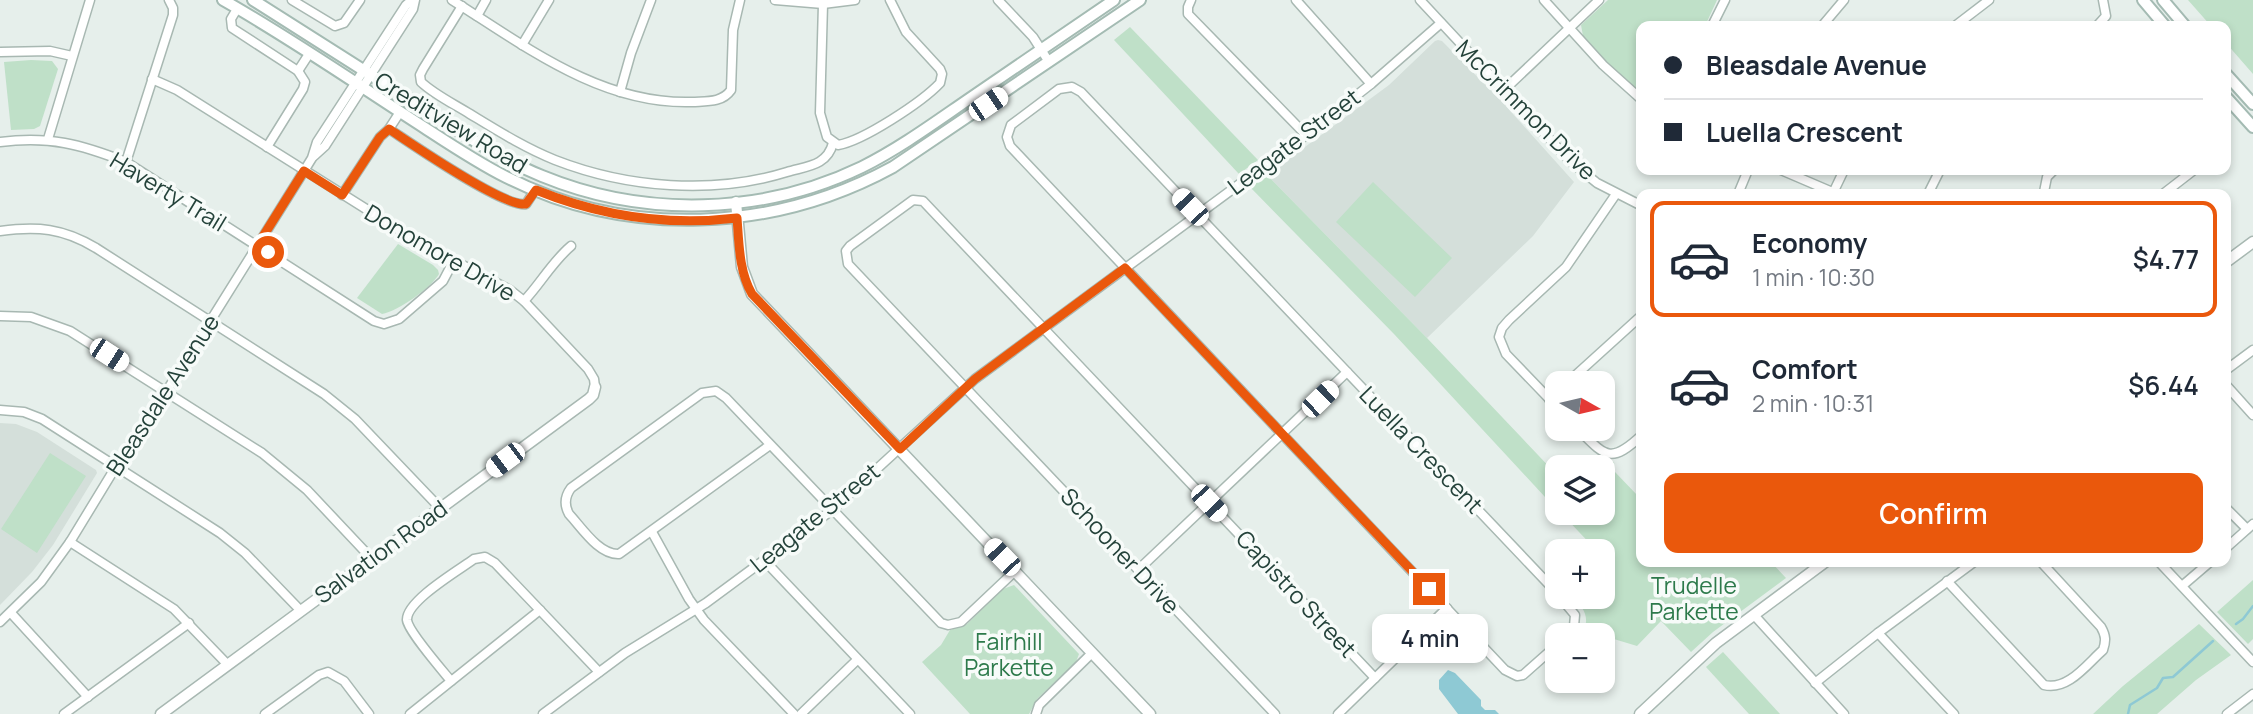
<!DOCTYPE html>
<meta charset="utf-8">
<style>
:root{--surface:#fff;--page:#f2f2f3;--text:#1f2937;--muted:#747a83;--line:#e0e1e3;--accent:#ea580c}
body{margin:0;font-family:Manrope,sans-serif;background:var(--page);color:var(--text);height:100vh;display:flex;flex-direction:column;font-size:26px;white-space:nowrap}
*{box-sizing:border-box;margin:0}
p{font-size:23px;color:var(--muted)}
.icon{flex:none;width:38px;height:38px;fill:none;stroke:currentColor;stroke-width:2;stroke-linecap:round;stroke-linejoin:round}
.map{position:relative;flex:1;overflow:hidden}
.sheet{position:absolute;left:1636px;top:189px;width:595px;height:378px;display:flex;flex-direction:column;background:var(--surface);border-radius:14px;box-shadow:0 4px 10px #0003}
.sheet>*{flex:none}
.banner{position:absolute;left:1636px;top:21px;width:595px;height:154px;border-radius:14px;box-shadow:0 4px 10px #0003;display:grid;align-content:center;height:154px;padding:0 28px;background:var(--surface)}
.needle{width:46px;rotate:98deg}
.buttons{position:absolute;left:1545px;top:371px;display:grid;gap:14px}
.buttons a{display:grid;place-items:center;width:70px;height:70px;border-radius:14px;background:var(--surface);box-shadow:0 4px 10px #0003;font-size:35px}
.end{position:absolute;width:32px;height:32px;margin:-16px;border:9px solid #ea580c;background:#fff;box-shadow:0 0 0 4px #fff}
.from{border-radius:50%}
.bubble{position:absolute;height:49px;border-radius:14px;background:var(--surface);box-shadow:0 4px 10px #0003;font-size:23px;font-weight:600;line-height:49px;text-align:center}
.car{position:absolute;width:21px;height:42px;margin:-21px -10px;border-radius:9px;box-shadow:0 0 5px 2px #0007;background:linear-gradient(#fff 24%,#345 0 40%,#fff 0 76%,#345 0 86%,#fff 0)}
.banner b{display:flex;align-items:center;gap:24px;height:66px;font-size:26px}
.banner b+b{border-top:2px solid var(--line)}
.banner i{width:18px;height:18px;background:var(--text)}
ul{padding:12px 0 0;list-style:none}
li{display:flex;align-items:center;gap:21px;height:116px;margin:0 14px 10px;padding:0 14px;border:4px solid transparent;border-radius:14px}
li div{flex:1}
li b{display:block;font-size:26px}
li em{font-style:normal;font-weight:600}
li.selected{border-color:var(--accent)}
li>.icon{width:63px;height:63px;stroke-width:1.5}
.button{display:flex;gap:14px;margin-top:auto;padding:14px 28px}
.button a{flex:1;height:80px;border-radius:14px;background:var(--accent);color:#fff;font-size:28px;font-weight:600;line-height:80px;text-align:center}
.map>svg:first-child{display:block}
</style>
<div class="map">
<svg width="2253" height="714" viewBox="0 0 2253 714">
<rect width="100%" height="100%" fill="#e6efeb"/>
<g fill="#d4dfda">
<path d="M 1438,40 L 1442,41 L 1504,104 L 1574,182 L 1533,236 L 1427,338 L 1267,175 L 1389,85 L 1435,41 Z"/>
<path d="M 0,423 L 16,424 L 37,432 L 96,470 L 97,473 L 53,545 L 32,572 L 0,605 Z"/>
</g>
<g fill="#bfe0c8">
<path d="M 1608,0 L 1717,0 L 1705,26 L 1642,26 L 1641,94 L 1628,85 L 1583,36 L 1581,25 Z"/>
<path d="M 2188,0 L 2253,0 L 2253,74 L 2226,43 L 2226,26 L 2211,26 Z"/>
<path d="M 1130,27 L 1258,160 L 1239,174 L 1114,40 Z"/>
<path d="M 31,60 L 52,61 L 58,69 L 40,126 L 34,129 L 11,130 L 4,62 Z"/>
<path d="M 1267,175 L 1427,338 L 1557,475 L 1557,510 L 1394,334 L 1250,187 Z"/>
<path d="M 1373,182 L 1452,258 L 1415,297 L 1336,222 Z"/>
<path d="M 398,244 L 433,265 L 438,270 L 439,274 C 431,288 398,311 382,314 L 357,298 Z"/>
<path d="M 50,453 L 86,476 L 37,553 L 1,529 Z"/>
<path d="M 1601,459 L 1614,462 L 1615,472 L 1638,496 L 1641,493 L 1642,562 L 1771,562 L 1786,578 L 1713,632 L 1691,652 L 1661,621 L 1637,646 L 1584,630 C 1590,615 1582,607 1573,597 L 1603,597 L 1603,567 L 1608,562 L 1603,557 L 1603,551 L 1597,551 L 1561,513 L 1603,513 L 1603,467 L 1598,467 Z"/>
<path d="M 2253,580 L 2253,639 L 2248,644 L 2217,612 Z"/>
<path d="M 1014,585 L 1079,654 L 1076,662 L 1037,699 L 1029,714 L 970,714 L 922,662 L 941,645 L 950,630 L 967,624 L 1003,589 Z"/>
<path d="M 2199,624 L 2231,655 L 2196,680 L 2157,714 L 2093,714 L 2123,686 Z"/>
<path d="M 1723,652 L 1780,714 L 1749,714 L 1706,667 Z"/>
</g>
<path fill="#8ec9d4" d="M 1448,670 L 1455,673 L 1481,700 L 1481,706 L 1485,710 L 1495,710 L 1499,714 L 1458,714 L 1439,689 L 1439,680 Z"/>
<g fill="none" stroke-linecap="round" stroke-linejoin="round">
<g stroke="#8ec9d4" stroke-width="2.5">
<path d="M 2236,624 L 2243,619 L 2253,606"/>
<path d="M 2128,714 L 2130,705 L 2157,688 L 2163,678 L 2173,677 L 2213,641"/>
</g>
<defs>
<g id="minor">
<path d="M 292,0 L 335,26 L 344,23 L 360,0"/>
<path d="M 452,0 C 525,46 601,105 692,102 C 706,101 722,103 731,90 L 733,30 L 740,0"/>
<path d="M 775,0 L 823,4 L 855,0"/>
<path d="M 998,0 L 1033,37 L 1049,62"/>
<path d="M 1191,0 L 1188,7 L 1188,14 L 1306,135"/>
<path d="M 1296,0 L 1371,84"/>
<path d="M 1420,0 L 1571,162 L 1597,183 L 1642,206"/>
<path d="M 1544,0 L 1603,65 L 1642,100"/>
<path d="M 823,4 L 820,113 L 827,137 L 838,145 C 863,141 922,102 940,83 L 942,74 L 940,69 L 906,32 L 890,0"/>
<path d="M 462,6 L 423,69 L 420,75 L 421,82 C 435,95 454,104 470,114 C 498,131 525,148 555,160 C 627,188 713,195 787,172 C 807,166 827,166 833,143"/>
<path d="M 237,9 L 231,19 L 232,28 L 298,71 L 305,82 L 303,89 L 267,147"/>
<path d="M 477,16 L 486,0"/>
<path d="M 1712,26 L 1725,0"/>
<path d="M 1822,26 L 1844,0"/>
<path d="M 1955,26 L 1989,0"/>
<path d="M 2097,26 L 2106,16 L 2103,0"/>
<path d="M 522,45 L 549,0"/>
<path d="M 0,52 L 50,51 L 72,56"/>
<path d="M 298,71 L 309,54"/>
<path d="M 152,79 L 177,90 L 417,241 L 510,290 L 524,301 L 588,369 L 594,379 L 595,387"/>
<path d="M 1504,90 L 1599,0"/>
<path d="M 620,92 L 631,53 L 651,0"/>
<path d="M 389,129 L 400,112"/>
<path d="M 48,139 L 90,0"/>
<path d="M 0,142 C 50,136 80,144 126,162 L 374,321 L 384,324 L 399,319 L 443,281 L 453,262"/>
<path d="M 314,156 L 325,146 L 413,9 L 415,0"/>
<path d="M 126,162 L 173,15 L 173,8 L 169,0"/>
<path d="M 1781,170 L 1837,194"/>
<path d="M 1833,193 L 1844,170"/>
<path d="M 1738,194 L 1748,170"/>
<path d="M 1928,194 L 1940,170"/>
<path d="M 2047,194 L 2044,192 L 2047,177 L 2054,170"/>
<path d="M 2163,194 L 2194,170"/>
<path d="M 342,195 L 380,137 L 389,129 C 412,144 504,208 526,204 L 535,190"/>
<path d="M 0,231 C 37,226 63,228 96,248 L 324,394 L 355,419 L 440,508"/>
<path d="M 524,301 C 541,283 552,262 571,246"/>
<path d="M 0,316 L 31,317 L 70,331 L 262,453 L 307,490 L 372,559"/>
<path d="M 2226,370 L 2253,350"/>
<path d="M 1567,383 L 1642,315"/>
<path d="M 2226,385 L 2253,415"/>
<path d="M 1549,399 L 1558,392"/>
<path d="M 1558,408 L 1506,354 L 1499,337 L 1502,328 L 1509,320 L 1566,267 L 1616,194"/>
<path d="M 0,410 L 24,412 L 42,419 L 220,533 L 245,553 L 301,611"/>
<path d="M 1578,429 C 1605,456 1610,465 1642,435"/>
<path d="M 770,445 L 619,554 C 599,555 582,528 569,514 C 564,505 565,496 571,488 L 702,393 L 716,391 L 726,398 L 941,623 L 948,625 L 961,622 L 1015,571"/>
<path d="M 2226,508 L 2247,529"/>
<path d="M 652,532 L 689,599 L 704,620 L 794,714"/>
<path d="M 70,542 L 174,609 L 228,665"/>
<path d="M 2226,548 L 2253,524"/>
<path d="M 764,560 L 910,714"/>
<path d="M 2159,562 L 2253,662"/>
<path d="M 1138,570 L 1347,372"/>
<path d="M 1947,581 L 2044,685 C 2068,691 2087,664 2103,650 C 2106,641 2106,636 2101,627 L 2041,562"/>
<path d="M 2182,586 L 2210,562"/>
<path d="M 1558,594 L 1081,92 L 1072,87 L 1059,89 L 1011,125 L 1007,137 L 1010,146 L 1505,670 L 1517,676 L 1523,675 L 1558,644"/>
<path d="M 1560,597 L 1575,615 L 1574,626 L 1567,635"/>
<path d="M 11,613 L 88,697"/>
<path d="M 1754,615 L 1844,714"/>
<path d="M 0,622 L 41,582 L 70,542 L 123,455 L 166,392 L 304,171 L 312,158 L 317,142 L 406,5 L 412,0"/>
<path d="M 1878,633 L 1954,714"/>
<path d="M 451,681 C 442,670 408,631 407,620 C 406,601 459,570 474,559 L 485,557 L 495,563 L 599,672"/>
<path d="M 1815,683 L 1878,633 L 1974,562"/>
<path d="M 64,714 L 189,623"/>
<path d="M 265,714 L 319,675 L 328,672 L 344,681 L 369,714"/>
<path d="M 410,714 L 540,610"/>
<path d="M 543,714 L 625,653 L 706,603 L 832,510 L 975,379 L 1306,135 L 1371,84 L 1441,23"/>
<path d="M 801,714 L 857,660"/>
<path d="M 1036,714 L 1039,705 L 1092,653"/>
<path d="M 1275,714 L 848,264 L 846,251 L 850,246 L 913,200 L 923,201 L 1375,678"/>
<path d="M 1338,714 L 1447,608"/>
<path d="M 2227,714 L 2253,694"/>
</g>
<g id="tertiary">
<path d="M 736,202 L 742,267 L 752,294 L 1150,714"/>
<path d="M 2226,262 L 2253,242"/>
<path d="M 161,714 L 589,399 L 593,395 L 595,387"/>
<path d="M 1640,714 L 1716,643 L 1825,562"/>
</g>
<g id="secondary">
<path d="M 223,0 C 292,39 358,85 425,128 C 451,145 478,163 506,177 C 628,239 774,232 893,167 L 1140,0"/>
<path d="M 253,0 C 309,36 366,72 423,108 C 462,133 500,159 542,176 C 644,218 763,215 862,167 C 900,148 934,123 969,99 C 1017,66 1066,33 1114,0"/>
<path d="M 2143,0 L 2165,26"/>
<path d="M 2163,0 L 2185,26"/>
<path d="M 2226,74 L 2253,104"/>
<path d="M 2226,97 L 2253,127"/>
</g>
</defs>
<use href="#minor" stroke="#a8b8b2" stroke-width="11"/>
<use href="#tertiary" stroke="#a8b8b2" stroke-width="13"/>
<use href="#secondary" stroke="#a4bbb3" stroke-width="14"/>
<use href="#minor" stroke="#fff" stroke-width="8"/>
<use href="#tertiary" stroke="#fff" stroke-width="10"/>
<use href="#secondary" stroke="#fff" stroke-width="10"/>
</g>
<g fill="none" stroke-linecap="round" stroke-linejoin="round">
<path stroke="#ea580c" stroke-width="9" d="M 268,252 L 257,246 L 304,171 L 342,195 L 380,137 L 389,129 C 412,144 503,207 526,204 L 536,190 C 600,216 669,226 737,218 C 739,243 739,272 752,294 L 900,449 L 975,379 L 1125,268 L 1429,589"/>
</g>
<g text-anchor="middle" stroke-width="7" stroke-linejoin="round" paint-order="stroke">
<g font-size="23" fill="#24423a" stroke="#f7fbf9">
<text transform="translate(1526 110) rotate(45)" y="8">McCrimmon Drive</text>
<text transform="translate(451 123) rotate(31)" y="8">Creditview Road</text>
<text transform="translate(1294 142) rotate(-37)" y="8">Leagate Street</text>
<text transform="translate(168 192) rotate(31)" y="8">Haverty Trail</text>
<text transform="translate(440 253) rotate(30)" y="8">Donomore Drive</text>
<text transform="translate(163 395) rotate(-57)" y="8">Bleasdale Avenue</text>
<text transform="translate(1421 450) rotate(46)" y="8">Luella Crescent</text>
<text transform="translate(815 518) rotate(-39)" y="8">Leagate Street</text>
<text transform="translate(1120 551) rotate(47)" y="8">Schooner Drive</text>
<text transform="translate(381 552) rotate(-36)" y="8">Salvation Road</text>
<text transform="translate(1296 594) rotate(47)" y="8">Capistro Street</text>
</g>
<g font-size="23" fill="#2d7a4b" stroke="#f7fbf9">
<text x="1694" y="594">Trudelle<tspan x="1694" dy="26">Parkette</tspan></text>
<text x="1009" y="650">Fairhill<tspan x="1009" dy="26">Parkette</tspan></text>
</g>
</g>
</svg>
<div class="buttons">
<a><svg class="needle" viewBox="-14 -14 28 28"><path d="M0-13l5 13h-10z" fill="#e53935"/><path d="M0 13l5-13h-10z" fill="#747a83"/></svg></a>
<a><svg class="icon" aria-label="layers" viewBox="0 0 24 24"><path d="M12 4l9 5-9 5-9-5zM3 14l9 5 9-5"/></svg></a>
<a>+</a>
<a>−</a>
</div>
<i class="end from" style="left:268px;top:252px"></i>
<i class="end" style="left:1429px;top:589px"></i>
<div class="bubble" style="left:1372px;top:614px;width:116px">4 min</div>
<i class="car" style="left:988px;top:104px;rotate:56deg"></i>
<i class="car" style="left:1190px;top:207px;rotate:316deg"></i>
<i class="car" style="left:109px;top:355px;rotate:123deg"></i>
<i class="car" style="left:1320px;top:399px;rotate:46deg"></i>
<i class="car" style="left:505px;top:460px;rotate:233deg"></i>
<i class="car" style="left:1209px;top:503px;rotate:137deg"></i>
<i class="car" style="left:1002px;top:557px;rotate:316deg"></i>
<div class="banner">
<b><i class="from"></i>Bleasdale Avenue</b>
<b><i></i>Luella Crescent</b>
</div>
<section class="sheet">
<ul>
<li class="selected"><svg class="icon" aria-label="car" viewBox="0 0 24 24"><path d="M5 17H2v-5l4-1 3-4h7l3 4 3 1v5h-3M9 17h6M6 11h13"/><circle cx="7" cy="17" r="2"/><circle cx="17" cy="17" r="2"/></svg><div><b>Economy</b><p>1 min · 10:30</p></div><em>$4.77</em></li>
<li><svg class="icon" aria-label="car" viewBox="0 0 24 24"><path d="M5 17H2v-5l4-1 3-4h7l3 4 3 1v5h-3M9 17h6M6 11h13"/><circle cx="7" cy="17" r="2"/><circle cx="17" cy="17" r="2"/></svg><div><b>Comfort</b><p>2 min · 10:31</p></div><em>$6.44</em></li>
</ul>
<div class="button"><a>Confirm</a></div>
</section>
</div>
